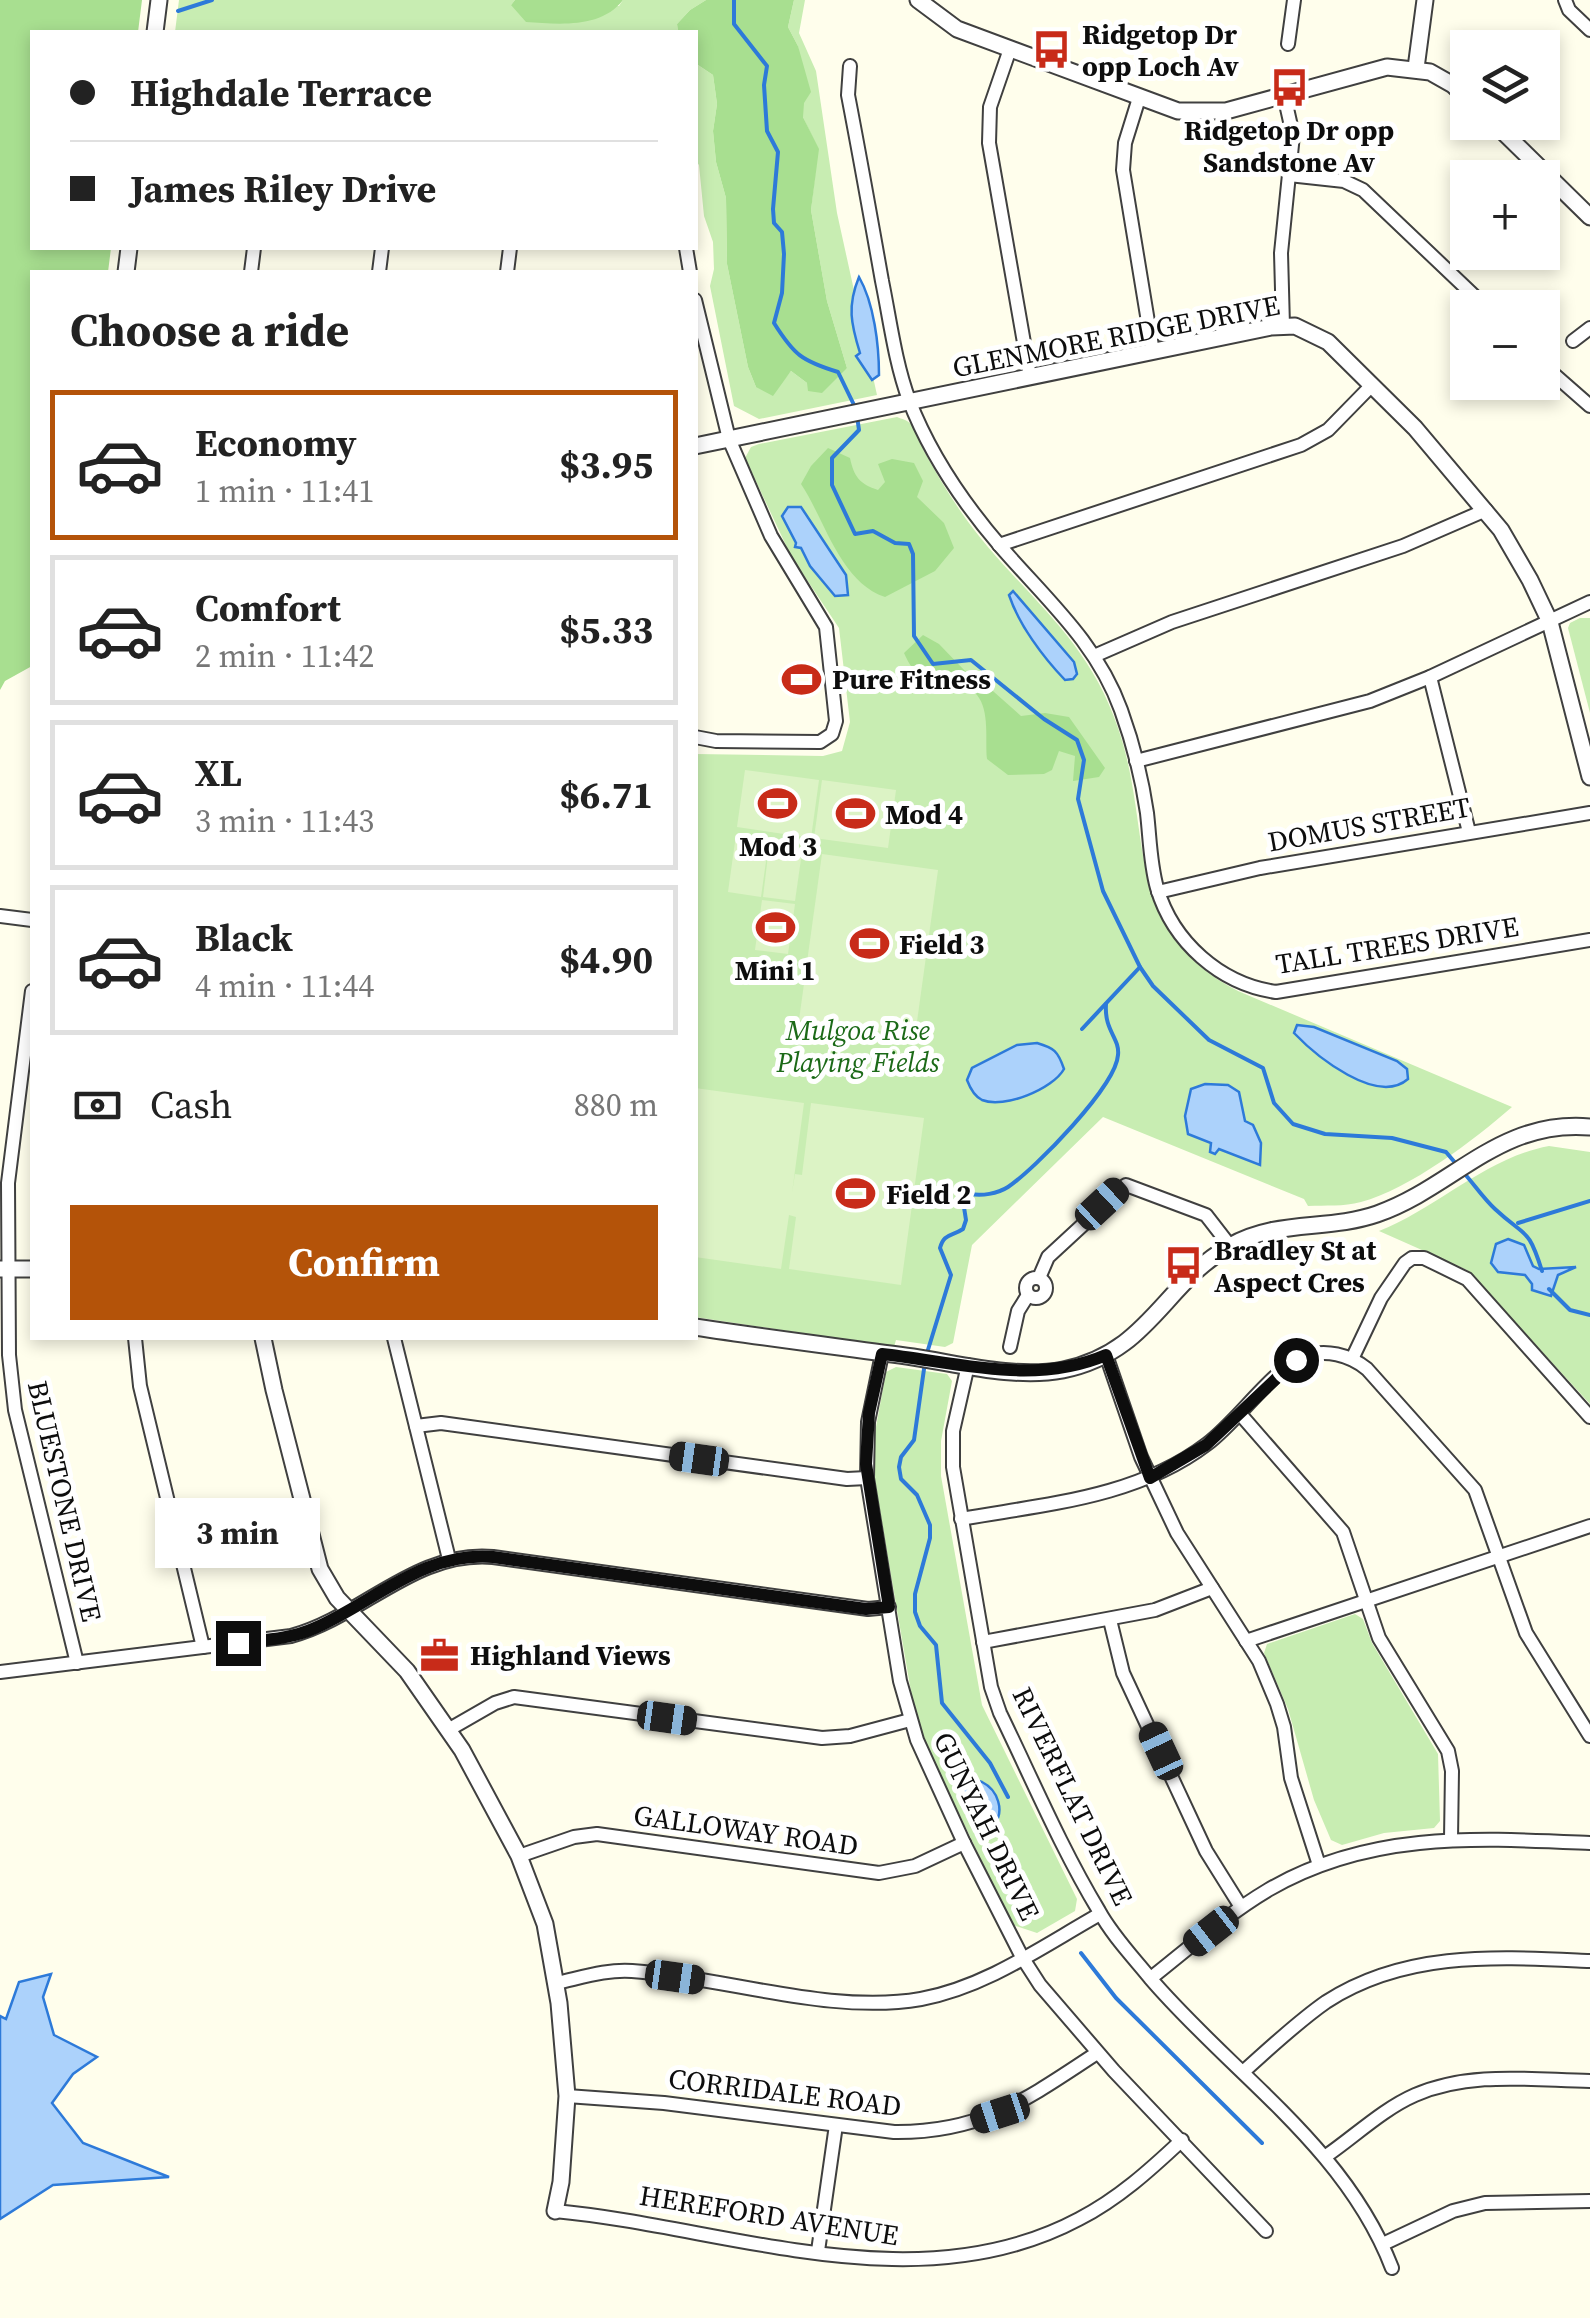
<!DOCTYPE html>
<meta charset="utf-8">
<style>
:root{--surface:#fff;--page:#f6f6f6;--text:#222;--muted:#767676;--line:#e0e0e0;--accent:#b45309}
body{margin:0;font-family:"Source Serif 4",serif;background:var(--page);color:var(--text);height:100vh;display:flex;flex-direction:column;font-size:38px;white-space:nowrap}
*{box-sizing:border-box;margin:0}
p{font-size:32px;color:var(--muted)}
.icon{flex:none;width:55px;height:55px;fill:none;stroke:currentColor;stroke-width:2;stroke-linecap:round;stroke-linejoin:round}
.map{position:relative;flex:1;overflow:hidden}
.details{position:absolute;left:30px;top:270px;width:668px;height:1070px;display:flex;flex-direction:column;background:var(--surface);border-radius:0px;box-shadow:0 5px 15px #0003}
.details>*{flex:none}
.top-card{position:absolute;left:30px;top:30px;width:668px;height:220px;border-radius:0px;box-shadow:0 5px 15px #0003;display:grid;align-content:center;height:220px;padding:0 40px;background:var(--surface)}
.fabs{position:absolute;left:1450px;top:30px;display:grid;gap:20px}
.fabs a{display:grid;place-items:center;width:110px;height:110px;border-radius:0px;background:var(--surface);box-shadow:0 5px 15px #0003;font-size:50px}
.end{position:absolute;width:45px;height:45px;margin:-22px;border:12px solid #0d0d0d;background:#fff;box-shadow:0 0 0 5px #fff}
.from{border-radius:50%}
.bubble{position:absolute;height:70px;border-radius:0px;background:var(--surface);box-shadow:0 5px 15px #0003;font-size:32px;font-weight:700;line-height:70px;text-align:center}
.car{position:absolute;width:30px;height:60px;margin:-30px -15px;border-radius:12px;box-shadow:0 0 8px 2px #0007;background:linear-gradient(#222 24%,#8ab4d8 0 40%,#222 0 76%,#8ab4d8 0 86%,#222 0)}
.top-card b{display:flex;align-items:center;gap:35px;height:95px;font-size:38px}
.top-card b+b{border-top:2px solid var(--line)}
.top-card i{width:25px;height:25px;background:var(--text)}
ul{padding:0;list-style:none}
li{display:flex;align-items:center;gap:30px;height:150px;margin:0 20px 15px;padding:0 20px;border:5px solid var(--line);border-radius:0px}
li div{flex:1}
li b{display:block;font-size:38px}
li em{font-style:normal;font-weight:700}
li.active{border-color:var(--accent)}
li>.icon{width:90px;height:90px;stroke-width:1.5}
h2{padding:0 40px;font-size:45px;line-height:120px}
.pay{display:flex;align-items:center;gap:25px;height:110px;padding:0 40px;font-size:38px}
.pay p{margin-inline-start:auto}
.primary-button{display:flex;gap:20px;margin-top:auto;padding:20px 40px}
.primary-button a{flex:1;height:115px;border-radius:0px;background:var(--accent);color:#fff;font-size:40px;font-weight:700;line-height:115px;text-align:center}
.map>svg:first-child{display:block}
</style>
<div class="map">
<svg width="1590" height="2318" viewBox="0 0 1590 2318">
<rect width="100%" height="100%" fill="#fffeec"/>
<g fill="#c8edb2">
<path d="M 179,0 L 515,0 L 511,5 L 619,6 L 623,0 L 706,0 L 690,10 L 677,24 L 678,32 L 175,32 Z"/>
<path d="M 794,0 L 805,0 L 799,33 L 816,71 L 837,213 L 877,395 L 759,419 L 734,406 L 710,286 L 714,269 L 713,242 L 704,216 L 699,165 L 695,160 L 695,63 L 713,75 L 717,104 L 713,131 L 716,162 L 726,198 L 727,264 L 748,367 L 756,387 L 782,382 L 791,371 L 807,383 L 847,368 L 827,301 L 811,210 L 818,149 L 803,117 L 798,46 L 788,27 Z"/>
<path d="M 897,417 C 902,419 907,420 911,424 C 917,430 920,443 924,451 C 935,471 946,490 959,509 C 1013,589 1085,629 1118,728 C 1154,832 1120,930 1238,991 L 1512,1107 C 1474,1140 1410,1189 1361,1202 C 1343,1207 1326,1205 1308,1206 L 1304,1199 L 1103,1117 L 972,1245 L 953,1343 L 945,1347 L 896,1340 L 894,1347 L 695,1317 L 695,754 L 823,756 L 842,751 L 850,722 L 839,628 L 791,556 L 745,458 L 751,447 L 759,444 Z"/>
<path d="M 1580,618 L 1590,618 L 1590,713 L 1568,628 L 1570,623 Z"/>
<path d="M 1549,1146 L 1590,1152 L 1590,1404 L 1467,1270 L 1379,1231 C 1438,1208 1485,1158 1549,1146 Z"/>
<path d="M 896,1367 L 947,1374 L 952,1381 L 941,1441 L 941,1476 L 982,1705 L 1077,1899 L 1075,1911 L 1037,1933 L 1013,1925 L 929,1752 L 914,1709 L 874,1476 L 874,1438 L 886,1372 Z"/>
<path d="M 1355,1614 L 1363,1619 L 1372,1643 L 1438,1754 L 1440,1821 L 1434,1828 L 1384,1833 L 1342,1845 L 1331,1840 L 1314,1800 L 1288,1709 L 1264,1653 L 1267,1644 Z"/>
</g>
<g fill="#a8df90">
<path d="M 0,0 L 142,0 L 138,32 L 32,32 L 32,248 L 111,248 L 108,272 L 32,272 L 32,666 L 5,681 L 0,690 Z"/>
<path d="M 515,0 L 623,0 C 601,29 558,24 526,22 L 511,5 Z"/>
<path d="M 706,0 L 794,0 L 788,27 L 798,46 L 811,92 L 804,103 L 803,117 L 819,149 L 811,210 L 827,301 L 847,368 L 822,393 L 808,391 L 807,383 L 791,371 L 773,396 L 756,387 L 748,367 L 727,264 L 726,198 L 716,162 L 713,131 L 717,104 L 713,75 L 695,63 L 695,32 L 678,32 L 677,24 L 690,10 Z"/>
<path d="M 828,448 L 850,458 C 854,477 860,484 878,490 L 885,482 L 878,464 L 892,459 L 914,463 L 923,481 L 917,497 L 944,523 L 954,548 L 935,571 L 885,597 C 840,582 825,520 801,484 L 811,466 Z"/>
<path d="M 923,635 L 939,644 L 966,672 L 985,684 L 1021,716 L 1045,713 L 1069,717 L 1105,768 L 1099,777 L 1073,781 L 1075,756 L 1059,751 L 1052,770 L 1044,774 L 1008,775 L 987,759 C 985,740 990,711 977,695 C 955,668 925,702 904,653 Z"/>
</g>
<g fill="#dcf3c5">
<path d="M 745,770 L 819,780 L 811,838 L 737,827 Z"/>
<path d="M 822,780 L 896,790 L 888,848 L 814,838 Z"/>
<path d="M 735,842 L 768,847 L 761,897 L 728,892 Z"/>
<path d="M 769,847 L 802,852 L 795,901 L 763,897 Z"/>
<path d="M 822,854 L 938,870 L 915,1036 L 799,1020 Z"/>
<path d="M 762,900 L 795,904 L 788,954 L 755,950 Z"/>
<path d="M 695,1088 L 804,1103 L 792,1193 L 795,1174 L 802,1175 L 811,1103 L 924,1118 L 901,1285 L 789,1269 L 796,1217 L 789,1215 L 781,1269 L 695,1257 Z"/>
</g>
<g fill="#acd2fb" stroke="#2d7ad9" stroke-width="2.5">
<path d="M 859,277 C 874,303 879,345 879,375 L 872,380 L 856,356 L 860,353 C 851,324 847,306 859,277 Z"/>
<path d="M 788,507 L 801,507 L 846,575 L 848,595 L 835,596 L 810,566 L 801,548 L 795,547 L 796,543 L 782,516 Z"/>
<path d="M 1013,591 L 1074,662 L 1077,674 L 1073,679 L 1065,680 C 1043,657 1019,625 1009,595 Z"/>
<path d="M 1297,1025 L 1314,1027 L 1397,1061 L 1407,1069 L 1408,1079 C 1377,1106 1316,1056 1294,1033 Z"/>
<path d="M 1037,1043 C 1054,1048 1058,1051 1064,1069 C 1053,1089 1004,1109 982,1100 C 974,1096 970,1088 967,1080 L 972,1068 L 1017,1045 Z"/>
<path d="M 1205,1084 L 1228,1085 L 1239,1092 L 1245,1121 L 1253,1125 L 1261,1143 L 1260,1165 L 1219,1149 L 1215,1154 L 1210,1152 L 1211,1143 L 1188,1134 L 1185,1116 L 1191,1089 Z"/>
<path d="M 1508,1239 L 1524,1245 L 1533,1266 L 1539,1269 L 1576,1267 L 1558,1275 L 1551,1296 L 1532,1290 L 1532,1284 L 1525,1275 L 1498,1272 L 1491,1263 L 1496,1244 Z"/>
<path d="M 945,1750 C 954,1757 956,1771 965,1777 C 970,1780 977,1780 982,1782 C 998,1790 1005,1811 994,1825 L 979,1822 L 974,1816 Z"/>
<path d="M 51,1974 L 43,1997 L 54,2035 L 97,2057 L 73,2074 L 52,2103 L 83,2143 L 169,2177 L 53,2185 L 0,2219 L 0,2016 L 6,2019 L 19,1982 Z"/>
</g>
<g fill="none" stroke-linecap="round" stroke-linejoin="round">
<g stroke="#2d7ad9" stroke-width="4">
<path d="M 734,0 L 734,24 L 767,66 L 764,85 L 767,131 L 778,152 L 773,209 L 774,223 L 782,232 L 784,254 L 782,293 L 774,323 C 794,355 802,361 838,372 L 855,407"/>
<path d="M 178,11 L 212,0"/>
<path d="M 857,416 L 859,430 L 832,458 L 832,485 L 855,534 L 873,531 L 895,543 L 909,544 L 913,554 L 914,636 L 933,664 L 971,660 L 1044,719 L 1077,740 L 1084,760 L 1078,799 L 1103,891 L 1140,967 L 1153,986 L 1209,1040 L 1263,1068 L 1274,1103 L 1293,1124 L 1325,1134 L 1392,1138 L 1446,1152 L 1457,1165"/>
<path d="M 1082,1029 L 1140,967"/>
<path d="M 1463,1172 C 1474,1184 1483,1198 1495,1209 C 1526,1238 1528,1226 1542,1271"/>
<path d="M 1518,1223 L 1590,1201"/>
<path d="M 1549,1289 L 1570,1310 L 1590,1315"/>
<path d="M 927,1353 L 951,1275 L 940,1248 C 944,1233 951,1237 963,1229 L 966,1220 L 963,1201 L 970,1194 C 982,1196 997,1194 1008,1187 C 1035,1169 1116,1086 1118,1055 C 1120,1038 1104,1031 1106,1004"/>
<path d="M 925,1362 L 914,1440 L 901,1457 L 899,1467 L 901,1479 L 917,1495 L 930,1525 L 930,1538 L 915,1594 L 915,1612 L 920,1626 L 936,1645 L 942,1703 L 990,1763 L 1008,1797"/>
<path d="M 1081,1953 L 1116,1998 L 1262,2143"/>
</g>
<defs>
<g id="minor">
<path d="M 1565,0 L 1569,10 L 1590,30"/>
<path d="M 1288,44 L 1294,0"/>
<path d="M 1010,49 L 990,107 L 989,143 L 1030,377"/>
<path d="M 850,66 L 848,95 C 860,157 871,219 882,281 C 890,320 895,362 909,400 C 929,452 964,504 1001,547 C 1046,599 1097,643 1121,710 C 1133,743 1142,779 1147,813 C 1150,839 1150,863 1157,888 C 1173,942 1220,984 1276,992 L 1590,940"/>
<path d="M 1139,98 L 1125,143 L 1123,170 L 1153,352"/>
<path d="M 1289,175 L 1344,181 L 1363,190 L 1487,308"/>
<path d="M 686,248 L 690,272"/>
<path d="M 251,272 L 254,248"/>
<path d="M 379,272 L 382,248"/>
<path d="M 507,272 L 510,248"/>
<path d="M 695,300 L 729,439 L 771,536 L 826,627 L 836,721 L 832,734 L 820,742 L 716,741 L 695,737"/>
<path d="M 1283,326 L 1281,253 L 1293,135 L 1284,95"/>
<path d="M 1573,341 L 1590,328"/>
<path d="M 1542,358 L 1549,370 L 1590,406"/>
<path d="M 999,545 L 1301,445 L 1328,430 L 1372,385"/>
<path d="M 1094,656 L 1172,622 L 1403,546 L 1486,510"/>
<path d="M 1430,677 L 1469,832"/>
<path d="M 1136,761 L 1370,701 L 1430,677 L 1590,602"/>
<path d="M 1158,892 L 1260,868 L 1590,813"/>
<path d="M 0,916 L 32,920"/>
<path d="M 32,991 L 8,1183 L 9,1355 L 15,1410 L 77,1663"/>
<circle cx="1036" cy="1288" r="10"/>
<path d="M 1039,1278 L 1048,1257 L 1126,1185 L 1206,1215 L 1230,1246"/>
<path d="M 135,1338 L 140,1386 L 203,1647"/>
<path d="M 394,1338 L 449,1559"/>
<path d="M 1010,1347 L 1018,1311 L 1028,1295"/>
<path d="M 882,1354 L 868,1422 L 867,1478 L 900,1681 L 917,1740 L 964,1843 L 1022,1957 L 1040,1985 L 1114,2071 L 1266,2231"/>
<path d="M 1106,1355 L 1141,1457 L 1177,1533 L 1259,1661 L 1277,1704 L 1284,1727 L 1291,1778 L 1319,1865"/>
<path d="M 1352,1359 L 1381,1298 L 1405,1263 L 1412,1258 L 1424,1258 L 1467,1279 L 1590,1417"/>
<path d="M 968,1365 L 953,1431 L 953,1467 L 991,1687 L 1000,1713 C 1032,1779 1061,1848 1099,1911 C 1112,1935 1133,1957 1150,1978 C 1232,2074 1345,2146 1392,2268"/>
<path d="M 1241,1415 L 1343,1532 L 1379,1638 L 1448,1751 L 1452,1771 L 1451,1839"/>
<path d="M 416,1426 L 441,1423 L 847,1479 L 867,1478"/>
<path d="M 961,1519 C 1045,1504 1136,1498 1207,1444 C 1238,1421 1271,1371 1303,1357 C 1325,1348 1350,1355 1367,1369 L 1475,1490 L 1526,1633 L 1590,1736"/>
<path d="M 1110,1620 L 1123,1673 L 1206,1851 L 1241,1907"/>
<path d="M 1246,1641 L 1590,1526"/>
<path d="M 983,1642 L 1155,1610 L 1212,1588"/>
<path d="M 0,1672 L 291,1636 C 362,1617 415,1550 493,1557 L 868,1609 L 889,1607"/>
<path d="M 448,1730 L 495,1703 L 514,1697 L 822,1738 L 850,1736 L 910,1720"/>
<path d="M 519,1856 L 574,1837 L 597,1834 L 879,1873 L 915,1866 L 964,1843"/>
<path d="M 1151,1978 C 1189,1948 1226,1915 1268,1890 C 1369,1831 1477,1838 1590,1843"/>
<path d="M 556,1983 C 580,1978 607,1969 632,1971 C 724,1977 830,2015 921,1999 C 986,1987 1043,1946 1100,1914"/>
<path d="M 1243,2072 C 1270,2048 1296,2023 1326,2002 C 1406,1950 1499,1957 1590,1961"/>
<path d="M 567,2096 L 664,2103 L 894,2132 C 982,2133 1027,2099 1097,2053"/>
<path d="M 1326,2156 C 1355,2136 1383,2109 1415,2095 C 1470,2071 1532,2080 1590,2081"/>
<path d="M 555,2211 C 727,2227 916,2306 1079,2219 C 1118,2199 1150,2170 1182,2140"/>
<path d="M 1383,2244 L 1453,2211 L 1485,2203 L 1590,2201"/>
<path d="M 818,2251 L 836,2125"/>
</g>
<g id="tertiary">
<path d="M 918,0 L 957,29 L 1178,111 L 1226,111 L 1387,67 L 1430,72 L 1453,85 L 1468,99"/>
<path d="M 155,32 L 159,0"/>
<path d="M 1416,68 L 1425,0"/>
<path d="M 1493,122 L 1590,217"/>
<path d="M 126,272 L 129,248"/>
<path d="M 695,446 L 1271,327 L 1295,326 L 1328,342 L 1415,428 L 1501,530 L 1530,580 L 1550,622 L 1590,777"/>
<path d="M 0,1269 L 32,1269"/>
<path d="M 695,1327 C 767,1338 840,1347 913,1357 C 960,1364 1015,1379 1063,1370 C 1150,1352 1163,1284 1230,1246 C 1276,1219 1328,1231 1377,1214 C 1454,1187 1499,1119 1590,1127"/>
<path d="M 263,1338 L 274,1390 L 320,1569 L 337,1598 L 407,1671 L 462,1750 L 519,1856 L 545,1924 L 559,2003 L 567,2096 L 561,2182 L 555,2211"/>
</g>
</defs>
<use href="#minor" stroke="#404040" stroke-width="16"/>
<use href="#tertiary" stroke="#404040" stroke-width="19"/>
<use href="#minor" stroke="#fff" stroke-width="12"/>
<use href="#tertiary" stroke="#fff" stroke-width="15"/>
</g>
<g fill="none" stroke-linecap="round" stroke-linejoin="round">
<path stroke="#0d0d0d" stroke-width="12" d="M 238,1643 C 264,1640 291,1639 315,1628 C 374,1602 424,1551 493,1557 L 866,1609 L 889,1607 L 866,1464 L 869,1413 L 882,1354 C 956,1362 1034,1386 1106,1355 L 1150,1478 L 1206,1445 L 1296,1360"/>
</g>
<defs>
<symbol id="bus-bare" viewBox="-9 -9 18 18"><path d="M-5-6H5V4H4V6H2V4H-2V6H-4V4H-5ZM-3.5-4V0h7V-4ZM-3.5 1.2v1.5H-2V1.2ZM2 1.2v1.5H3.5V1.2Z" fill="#c82b19" stroke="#fff" stroke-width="2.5" paint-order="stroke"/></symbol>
<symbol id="stadium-bare" viewBox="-9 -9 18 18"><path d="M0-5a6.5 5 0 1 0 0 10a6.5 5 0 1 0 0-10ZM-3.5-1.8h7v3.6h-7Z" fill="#c82b19" stroke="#fff" stroke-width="2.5" paint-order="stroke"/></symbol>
<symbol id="office-bare" viewBox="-9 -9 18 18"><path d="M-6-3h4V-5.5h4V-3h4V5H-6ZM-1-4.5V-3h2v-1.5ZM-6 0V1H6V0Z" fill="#c82b19" stroke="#fff" stroke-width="2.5" paint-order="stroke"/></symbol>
</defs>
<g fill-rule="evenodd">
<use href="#bus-bare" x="1024" y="22" width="55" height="55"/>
<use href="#bus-bare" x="1262" y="60" width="55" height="55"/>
<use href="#stadium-bare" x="774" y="652" width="55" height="55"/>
<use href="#stadium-bare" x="750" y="776" width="55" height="55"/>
<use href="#stadium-bare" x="828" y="786" width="55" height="55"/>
<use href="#stadium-bare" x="748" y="900" width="55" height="55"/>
<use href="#stadium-bare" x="842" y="916" width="55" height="55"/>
<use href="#stadium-bare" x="828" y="1166" width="55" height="55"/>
<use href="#bus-bare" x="1156" y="1238" width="55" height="55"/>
<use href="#office-bare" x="412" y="1628" width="55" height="55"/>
</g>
<g text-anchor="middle" stroke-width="10" stroke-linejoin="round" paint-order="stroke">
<g font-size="28" font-weight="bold" fill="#0d0d0d" stroke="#fff" text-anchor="start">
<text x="1082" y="44">Ridgetop Dr<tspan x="1082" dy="32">opp Loch Av</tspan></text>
<text x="1289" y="140" text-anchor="middle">Ridgetop Dr opp<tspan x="1289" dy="32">Sandstone Av</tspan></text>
<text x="832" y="689">Pure Fitness</text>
<text x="885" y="824">Mod 4</text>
<text x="778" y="856" text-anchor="middle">Mod 3</text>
<text x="899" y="954">Field 3</text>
<text x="775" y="980" text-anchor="middle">Mini 1</text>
<text x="886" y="1204">Field 2</text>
<text x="1214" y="1260">Bradley St at<tspan x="1214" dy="32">Aspect Cres</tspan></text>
<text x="470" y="1665">Highland Views</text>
</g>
<g font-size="28" fill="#0d0d0d" stroke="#fff">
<text transform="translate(1116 336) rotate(-11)" y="10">GLENMORE RIDGE DRIVE</text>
<text transform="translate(1369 824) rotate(-10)" y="10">DOMUS STREET</text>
<text transform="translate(1397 945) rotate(-9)" y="10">TALL TREES DRIVE</text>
<text transform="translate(65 1501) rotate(77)" y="10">BLUESTONE DRIVE</text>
<text transform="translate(1073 1796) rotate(64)" y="10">RIVERFLAT DRIVE</text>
<text transform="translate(987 1826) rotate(64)" y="10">GUNYAH DRIVE</text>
<text transform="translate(746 1830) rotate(8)" y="10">GALLOWAY ROAD</text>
<text transform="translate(785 2092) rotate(7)" y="10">CORRIDALE ROAD</text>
<text transform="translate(769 2215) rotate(9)" y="10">HEREFORD AVENUE</text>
</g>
<g font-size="28" font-style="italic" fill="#1c6a18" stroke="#fff">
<text x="858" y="1040">Mulgoa Rise<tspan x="858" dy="32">Playing Fields</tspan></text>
</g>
</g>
</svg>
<div class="fabs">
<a><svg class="icon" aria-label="layers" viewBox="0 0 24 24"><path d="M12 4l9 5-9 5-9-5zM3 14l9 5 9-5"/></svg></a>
<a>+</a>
<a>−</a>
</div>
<i class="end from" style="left:1296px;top:1360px"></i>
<i class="end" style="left:238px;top:1643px"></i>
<div class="bubble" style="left:155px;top:1498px;width:165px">3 min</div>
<i class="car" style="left:1102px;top:1204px;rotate:47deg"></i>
<i class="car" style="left:699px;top:1459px;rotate:278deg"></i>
<i class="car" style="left:667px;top:1718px;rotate:98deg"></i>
<i class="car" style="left:1161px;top:1751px;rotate:335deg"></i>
<i class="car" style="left:1211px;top:1931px;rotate:232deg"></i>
<i class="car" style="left:675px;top:1977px;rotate:98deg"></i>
<i class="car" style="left:1000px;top:2113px;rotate:252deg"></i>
<div class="top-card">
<b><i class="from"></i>Highdale Terrace</b>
<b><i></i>James Riley Drive</b>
</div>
<section class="details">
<h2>Choose a ride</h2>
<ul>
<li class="active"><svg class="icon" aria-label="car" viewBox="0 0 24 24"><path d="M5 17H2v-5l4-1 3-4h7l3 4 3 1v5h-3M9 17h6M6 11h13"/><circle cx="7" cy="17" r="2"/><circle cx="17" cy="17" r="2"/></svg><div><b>Economy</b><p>1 min · 11:41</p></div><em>$3.95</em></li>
<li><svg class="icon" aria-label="car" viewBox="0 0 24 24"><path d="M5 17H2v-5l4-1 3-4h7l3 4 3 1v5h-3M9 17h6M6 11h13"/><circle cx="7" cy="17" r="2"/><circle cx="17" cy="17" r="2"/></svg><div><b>Comfort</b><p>2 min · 11:42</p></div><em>$5.33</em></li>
<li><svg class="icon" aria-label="car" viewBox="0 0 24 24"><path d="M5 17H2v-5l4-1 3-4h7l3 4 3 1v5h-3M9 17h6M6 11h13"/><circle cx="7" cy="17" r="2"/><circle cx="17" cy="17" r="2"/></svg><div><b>XL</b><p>3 min · 11:43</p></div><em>$6.71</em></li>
<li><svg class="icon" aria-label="car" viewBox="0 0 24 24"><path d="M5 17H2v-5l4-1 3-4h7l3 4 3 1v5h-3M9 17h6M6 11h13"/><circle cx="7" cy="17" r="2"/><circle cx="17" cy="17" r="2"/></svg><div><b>Black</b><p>4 min · 11:44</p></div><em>$4.90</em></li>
</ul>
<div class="pay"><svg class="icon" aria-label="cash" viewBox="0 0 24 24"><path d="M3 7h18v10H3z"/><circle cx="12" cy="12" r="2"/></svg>Cash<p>880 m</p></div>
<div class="primary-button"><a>Confirm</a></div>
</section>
</div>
